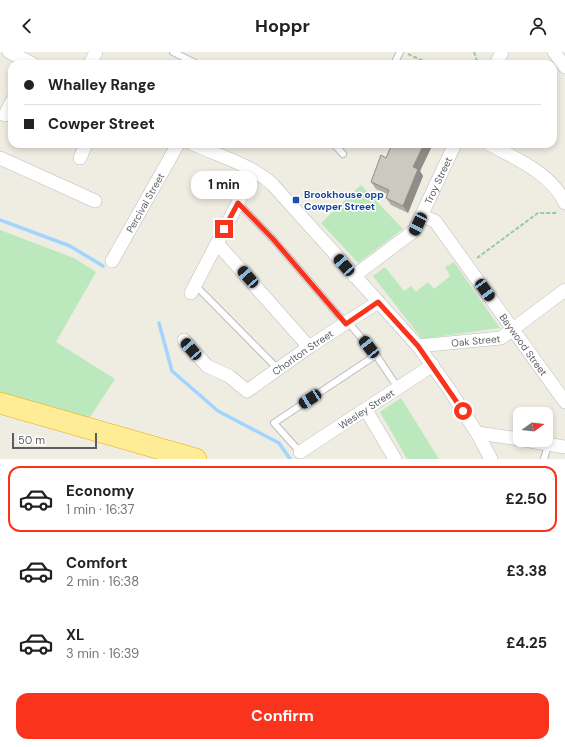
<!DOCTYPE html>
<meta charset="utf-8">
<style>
:root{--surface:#fff;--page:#f6f6f6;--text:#222;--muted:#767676;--line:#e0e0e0;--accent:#fa331c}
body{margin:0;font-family:"DM Sans",sans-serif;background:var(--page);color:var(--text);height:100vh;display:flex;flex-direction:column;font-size:15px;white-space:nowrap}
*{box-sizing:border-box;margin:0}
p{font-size:13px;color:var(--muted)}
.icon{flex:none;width:22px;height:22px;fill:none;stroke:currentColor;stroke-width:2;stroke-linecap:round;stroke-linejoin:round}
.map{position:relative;height:407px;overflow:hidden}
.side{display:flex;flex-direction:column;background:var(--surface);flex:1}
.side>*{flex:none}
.guide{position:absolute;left:8px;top:8px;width:549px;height:88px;border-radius:12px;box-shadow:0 2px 6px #0003;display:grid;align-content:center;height:88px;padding:0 16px;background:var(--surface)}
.needle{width:26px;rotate:75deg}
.buttons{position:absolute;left:513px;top:355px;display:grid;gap:8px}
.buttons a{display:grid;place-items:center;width:40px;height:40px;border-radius:8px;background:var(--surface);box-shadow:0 2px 6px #0003;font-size:20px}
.scale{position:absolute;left:12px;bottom:10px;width:85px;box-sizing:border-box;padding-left:4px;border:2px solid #5a5e64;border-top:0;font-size:11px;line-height:14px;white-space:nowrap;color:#5a5e64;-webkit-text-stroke:3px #fff;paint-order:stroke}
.end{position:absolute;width:18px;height:18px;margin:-9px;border:5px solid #fa331c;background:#fff;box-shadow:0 0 0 2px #fff}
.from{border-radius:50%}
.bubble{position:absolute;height:28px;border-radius:12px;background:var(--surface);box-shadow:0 2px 6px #0003;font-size:13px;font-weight:700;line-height:28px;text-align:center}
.car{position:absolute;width:12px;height:24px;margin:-12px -6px;border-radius:5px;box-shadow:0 0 3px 1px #0007;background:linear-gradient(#222 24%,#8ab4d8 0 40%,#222 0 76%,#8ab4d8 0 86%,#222 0)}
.guide b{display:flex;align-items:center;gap:14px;height:38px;font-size:15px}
.guide b+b{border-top:1px solid var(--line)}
.guide i{width:10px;height:10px;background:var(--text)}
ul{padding:7px 0 0;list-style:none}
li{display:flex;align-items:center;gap:12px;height:66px;margin:0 8px 6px;padding:0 8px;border:2px solid transparent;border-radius:12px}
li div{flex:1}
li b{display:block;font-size:15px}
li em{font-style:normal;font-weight:700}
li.selected{border-color:var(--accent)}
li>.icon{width:36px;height:36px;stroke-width:1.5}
.button{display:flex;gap:8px;margin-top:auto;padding:8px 16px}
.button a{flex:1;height:46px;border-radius:12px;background:var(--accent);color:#fff;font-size:16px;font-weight:700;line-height:46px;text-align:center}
header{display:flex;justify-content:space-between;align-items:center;height:52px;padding:0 16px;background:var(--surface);font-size:18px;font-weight:700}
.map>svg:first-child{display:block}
</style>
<header><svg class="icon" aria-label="back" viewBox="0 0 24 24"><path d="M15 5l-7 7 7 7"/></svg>Hoppr<svg class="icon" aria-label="person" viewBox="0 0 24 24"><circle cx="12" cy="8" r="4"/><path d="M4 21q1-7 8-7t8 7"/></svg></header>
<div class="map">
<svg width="565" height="407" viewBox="0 0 565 407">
<rect width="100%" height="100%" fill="#efece2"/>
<g fill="#bbe9bd">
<path d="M 361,133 L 403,177 L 358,211 L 321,171 Z"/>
<path d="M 0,178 L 74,206 L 96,220 L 56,290 L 115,327 L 88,368 L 0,342 Z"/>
<path d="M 454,210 L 500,276 L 422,287 L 373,224 L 385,215 L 404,239 L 411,234 L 416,240 L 428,230 L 434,237 L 450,224 L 445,215 Z"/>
<path d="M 401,346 L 439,407 L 407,407 L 380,360 Z"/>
</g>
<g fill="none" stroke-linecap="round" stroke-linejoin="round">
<g stroke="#a1d4ff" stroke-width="3.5">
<path d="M 0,168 L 70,194 L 103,214"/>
<path d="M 159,271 L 172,319 L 218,359 L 279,391 L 290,407"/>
</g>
<defs>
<g id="service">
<path d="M 173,0 L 197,12"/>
<path d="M 394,12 L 400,0"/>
<path d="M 334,92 L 343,102"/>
<path d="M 238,151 L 273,187 L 346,272"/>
<path d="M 195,233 L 278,317"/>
<path d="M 348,270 L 376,303 L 398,336"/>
<path d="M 300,400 L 274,371 L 376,303"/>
<path d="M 544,407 L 548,393"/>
</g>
<g id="minor">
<path d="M 9,0 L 33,12"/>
<path d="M 554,0 L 565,15"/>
<path d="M 90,12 L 96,0"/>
<path d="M 496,12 L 502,0"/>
<path d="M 5,63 L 12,49"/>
<path d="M 193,92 C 219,104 252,113 273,133 L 418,294 L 449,337 L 477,381 L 491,407"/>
<path d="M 489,92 C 516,107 551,121 565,151"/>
<path d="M 0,106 L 95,149"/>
<path d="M 80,106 L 86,92"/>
<path id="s1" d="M 422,164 L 435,169 L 565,350"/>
<path d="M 217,191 L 309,295"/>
<path id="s2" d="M 112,209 L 178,92"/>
<path id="s3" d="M 354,224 L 414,179 L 455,92"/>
<path d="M 191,241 L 238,151 L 251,118"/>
<path id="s4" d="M 184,288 L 207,314 L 229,324 L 247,339 L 309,295 L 378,250"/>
<path id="s5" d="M 418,294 L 501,286 L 565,238"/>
<path d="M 366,358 L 395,407"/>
<path d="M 477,381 L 520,387"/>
<path d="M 524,388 L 565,395"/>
<path id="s6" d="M 300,400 L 433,313"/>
</g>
<path id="trunk" d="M 0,351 L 196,407"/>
</defs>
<use href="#service" stroke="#babcc2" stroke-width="8"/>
<use href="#minor" stroke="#babcc2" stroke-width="14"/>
<use href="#trunk" stroke="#f0ab00" stroke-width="22"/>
<g stroke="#94caa4" stroke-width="2" stroke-dasharray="4 2" stroke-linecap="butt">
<path d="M 474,0 L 478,12"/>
<path d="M 408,2 L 430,12"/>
<path d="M 477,206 L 538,161 L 558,161"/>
</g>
<use href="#service" stroke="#fff" stroke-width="6"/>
<use href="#minor" stroke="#fff" stroke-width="13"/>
<use href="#trunk" stroke="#ffec97" stroke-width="21"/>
</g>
<path fill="#afada6" d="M 392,92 L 430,92 L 432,94 L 420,119 L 423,124 L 408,161 L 391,153 L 386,146 L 387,142 L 376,137 L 371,130 L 386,106 Z"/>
<path fill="#8f8d87" d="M 424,92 L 430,92 L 432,94 L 420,119 L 423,124 L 408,161 L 403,154 L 413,115 Z"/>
<path fill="#ccc9c1" stroke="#8f8d87" d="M 392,92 L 424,92 L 413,115 L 418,117 L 403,154 L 386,146 L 389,138 L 371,130 L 381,103 L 386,106 Z"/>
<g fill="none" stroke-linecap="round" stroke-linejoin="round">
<path stroke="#fa331c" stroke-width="5" d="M 224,177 L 238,151 L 273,187 L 346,272 L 378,250 L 418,294 L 463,359"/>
</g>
<rect fill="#1a4fb4" stroke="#fff" stroke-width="1.5" x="292" y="144" width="8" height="8" rx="2"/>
<g text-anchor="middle" stroke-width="3" stroke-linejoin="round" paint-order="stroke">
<g font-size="10" fill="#5a5e64" stroke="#fff">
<text dy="4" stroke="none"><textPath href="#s3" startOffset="131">Troy Street</textPath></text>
<text dy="4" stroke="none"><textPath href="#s2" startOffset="67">Percival Street</textPath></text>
<text dy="4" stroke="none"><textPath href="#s5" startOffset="58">Oak Street</textPath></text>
<text dy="4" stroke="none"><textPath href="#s1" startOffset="166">Baywood Street</textPath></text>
<text dy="4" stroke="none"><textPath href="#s4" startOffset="150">Chorlton Street</textPath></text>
<text dy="4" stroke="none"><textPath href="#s6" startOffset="79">Wesley Street</textPath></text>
</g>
<g font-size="10" font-weight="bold" fill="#164399" stroke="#fff" text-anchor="start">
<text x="304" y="146">Brookhouse opp<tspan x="304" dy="12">Cowper Street</tspan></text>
</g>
</g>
</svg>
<div class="buttons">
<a><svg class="needle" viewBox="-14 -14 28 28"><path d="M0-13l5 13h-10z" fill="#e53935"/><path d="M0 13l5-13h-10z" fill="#767676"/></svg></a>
</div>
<div class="scale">50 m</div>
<i class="end from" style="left:463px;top:359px"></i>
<i class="end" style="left:224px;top:177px"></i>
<div class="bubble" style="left:191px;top:119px;width:66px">1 min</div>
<i class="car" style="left:418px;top:172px;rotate:206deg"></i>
<i class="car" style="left:344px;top:213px;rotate:319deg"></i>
<i class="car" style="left:248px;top:225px;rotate:319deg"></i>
<i class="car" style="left:485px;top:238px;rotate:144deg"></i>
<i class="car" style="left:369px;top:295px;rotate:322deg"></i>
<i class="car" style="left:191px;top:297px;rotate:319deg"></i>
<i class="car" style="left:310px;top:347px;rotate:237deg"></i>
<div class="guide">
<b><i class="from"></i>Whalley Range</b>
<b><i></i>Cowper Street</b>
</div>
</div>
<section class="side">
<ul>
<li class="selected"><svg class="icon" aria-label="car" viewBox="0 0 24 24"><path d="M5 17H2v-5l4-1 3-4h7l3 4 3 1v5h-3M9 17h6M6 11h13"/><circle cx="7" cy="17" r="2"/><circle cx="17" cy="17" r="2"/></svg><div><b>Economy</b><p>1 min · 16:37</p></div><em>£2.50</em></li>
<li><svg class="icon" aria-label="car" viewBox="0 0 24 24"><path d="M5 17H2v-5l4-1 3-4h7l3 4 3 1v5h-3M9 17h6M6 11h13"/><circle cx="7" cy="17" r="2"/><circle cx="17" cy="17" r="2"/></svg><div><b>Comfort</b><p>2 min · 16:38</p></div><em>£3.38</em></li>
<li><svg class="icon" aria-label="car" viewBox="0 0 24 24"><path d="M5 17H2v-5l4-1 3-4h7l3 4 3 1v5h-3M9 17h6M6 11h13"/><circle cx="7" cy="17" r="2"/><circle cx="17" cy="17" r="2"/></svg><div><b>XL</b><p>3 min · 16:39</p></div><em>£4.25</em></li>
</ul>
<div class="button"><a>Confirm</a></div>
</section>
